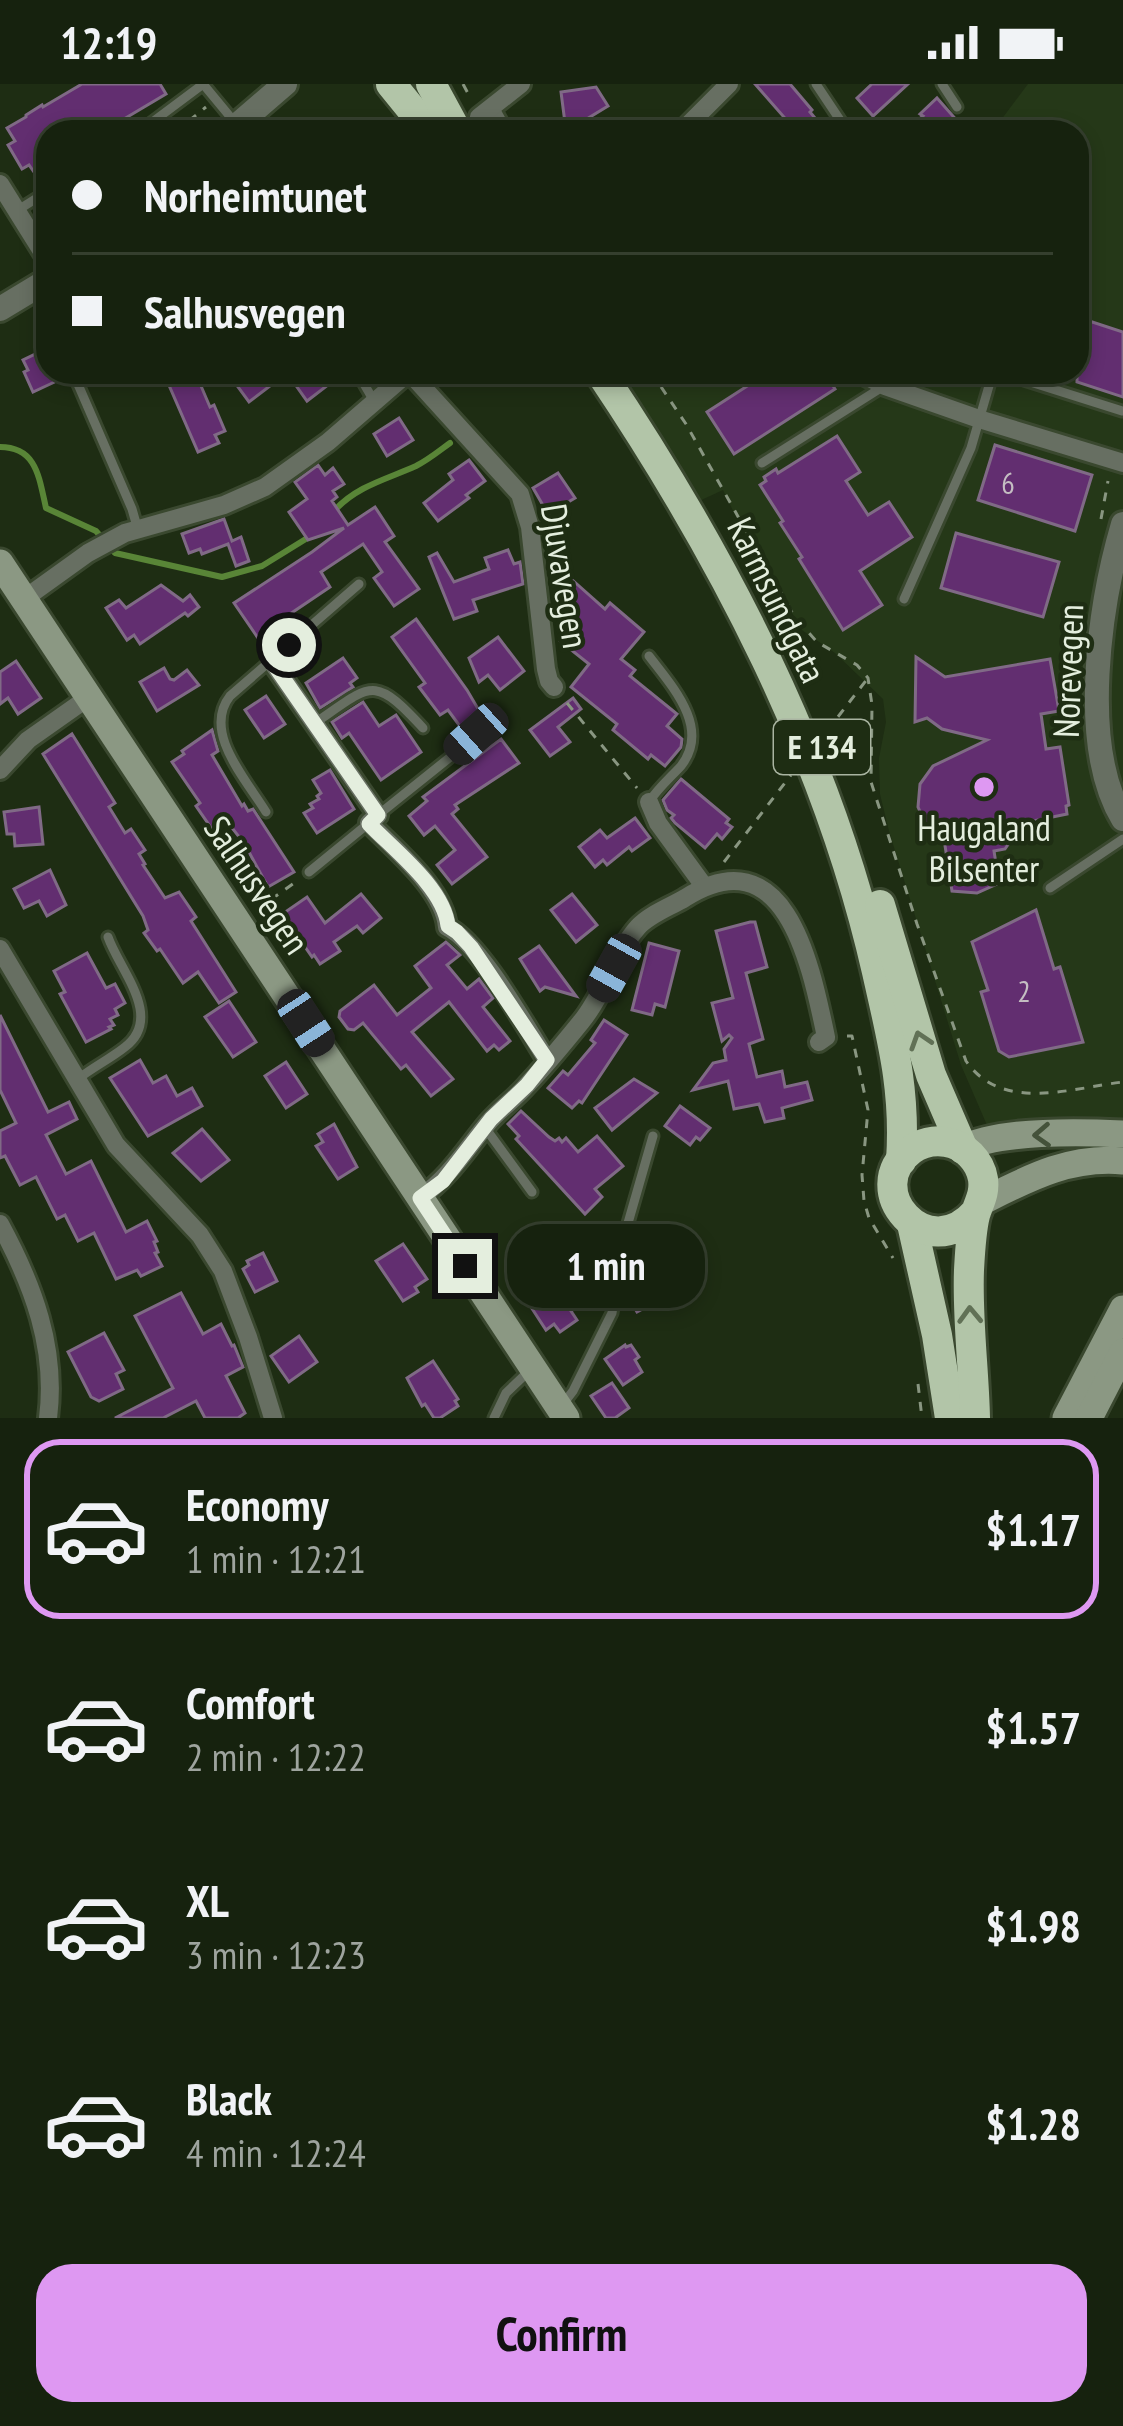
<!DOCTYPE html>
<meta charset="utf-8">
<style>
:root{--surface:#16220e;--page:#1f2a17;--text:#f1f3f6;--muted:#9ea49e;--line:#353f2e;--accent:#de98f2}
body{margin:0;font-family:"PT Sans Narrow",sans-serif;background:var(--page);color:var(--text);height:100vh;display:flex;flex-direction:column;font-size:45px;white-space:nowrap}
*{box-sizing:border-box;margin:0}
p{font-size:39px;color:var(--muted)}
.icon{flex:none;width:66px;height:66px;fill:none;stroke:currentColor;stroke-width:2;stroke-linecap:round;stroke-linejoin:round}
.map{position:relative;height:1334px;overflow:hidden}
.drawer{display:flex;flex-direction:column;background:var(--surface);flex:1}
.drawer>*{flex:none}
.guide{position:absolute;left:36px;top:36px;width:1053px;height:264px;border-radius:36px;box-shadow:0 6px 18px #0003,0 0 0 3px var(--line);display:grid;align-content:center;height:264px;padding:0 36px;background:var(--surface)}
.end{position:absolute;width:54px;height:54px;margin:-27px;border:15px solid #e4eede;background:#111;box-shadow:0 0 0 6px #111}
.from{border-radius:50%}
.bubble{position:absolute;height:84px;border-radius:36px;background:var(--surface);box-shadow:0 6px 18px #0003,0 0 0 3px var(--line);font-size:39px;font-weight:700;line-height:84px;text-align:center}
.car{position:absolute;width:36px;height:72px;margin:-36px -18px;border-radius:15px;box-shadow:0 0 9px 3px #0007;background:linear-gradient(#222 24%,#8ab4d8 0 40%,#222 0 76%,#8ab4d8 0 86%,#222 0)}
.guide b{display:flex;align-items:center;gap:42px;height:114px;font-size:45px}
.guide b+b{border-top:3px solid var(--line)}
.guide i{width:30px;height:30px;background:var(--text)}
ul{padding:21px 0 0;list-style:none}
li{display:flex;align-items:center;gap:36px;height:180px;margin:0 24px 18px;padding:0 12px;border:6px solid transparent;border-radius:36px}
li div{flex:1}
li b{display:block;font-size:45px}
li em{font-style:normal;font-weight:700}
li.on{border-color:var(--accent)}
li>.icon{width:108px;height:108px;stroke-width:1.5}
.action{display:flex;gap:24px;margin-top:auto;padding:24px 36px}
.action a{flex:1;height:138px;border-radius:36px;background:var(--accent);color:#111;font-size:48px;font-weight:700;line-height:138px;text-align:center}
.status{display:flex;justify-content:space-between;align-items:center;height:84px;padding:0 60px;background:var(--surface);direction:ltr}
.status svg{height:33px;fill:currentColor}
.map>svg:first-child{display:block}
</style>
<div class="status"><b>12:19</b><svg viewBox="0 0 49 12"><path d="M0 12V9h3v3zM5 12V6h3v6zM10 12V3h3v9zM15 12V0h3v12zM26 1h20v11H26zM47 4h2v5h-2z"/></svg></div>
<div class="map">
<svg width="1123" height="1334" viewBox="0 0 1123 1334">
<rect width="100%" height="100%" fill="#1e2d13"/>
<path fill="#253818" d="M 1028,0 L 1123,0 L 1123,1074 L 993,1055 L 961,981 L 889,747 L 880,710 L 879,674 L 886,638 L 883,615 L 835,569 L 802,546 L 739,439 L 723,406 L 684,424 L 591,288 L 1077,288 L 1077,48 L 992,48 Z"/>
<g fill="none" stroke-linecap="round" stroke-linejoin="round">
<g stroke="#598537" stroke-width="6">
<path d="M 0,363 C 37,363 39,394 46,424 L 96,447 L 115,469 L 222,493 L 262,482 L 309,453"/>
<path d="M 335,426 C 357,402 387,395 416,382 C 428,376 439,367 450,359"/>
</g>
</g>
<g fill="#622e70" stroke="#806a86" stroke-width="3">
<path d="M 82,0 L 160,0 L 166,10 L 102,48 L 48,48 L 48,80 L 34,88 L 29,81 L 22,85 L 8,61 L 15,57 L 7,44 L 26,33 L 26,31 L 42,21 L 43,23 Z"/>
<path d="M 755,0 L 790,0 L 812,26 L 810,28 L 815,34 L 797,48 Z"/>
<path d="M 872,0 L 908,0 L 873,32 L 857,14 Z"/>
<path d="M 596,3 L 608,22 L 585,36 L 565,39 L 561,8 Z"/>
<path d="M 937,14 L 967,48 L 904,48 L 923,32 L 920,30 Z"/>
<path d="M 1077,233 L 1123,248 L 1123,313 L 1077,298 Z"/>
<path d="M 48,264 L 48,288 L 76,288 L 33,308 L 24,288 L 28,286 L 23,276 Z"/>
<path d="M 176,288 L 195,288 L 210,323 L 214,321 L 225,347 L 215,351 L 219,359 L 198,368 L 165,292 Z"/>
<path d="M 227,288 L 319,288 L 328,301 L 307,317 L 287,289 L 249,318 Z"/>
<path d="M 769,288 L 824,288 L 835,305 L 734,370 L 707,328 Z"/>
<path d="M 399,334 L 413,356 L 387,372 L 374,350 Z"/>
<path d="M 837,352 L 860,388 L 846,397 L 868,431 L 889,418 L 912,453 L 860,487 L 882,521 L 843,546 L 799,475 L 802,473 L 780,439 L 783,437 L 760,401 L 766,397 L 764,393 L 776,385 L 778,389 Z"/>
<path d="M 995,361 L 1092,391 L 1075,447 L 978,416 Z"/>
<path d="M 469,376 L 485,397 L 466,411 L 469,414 L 438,437 L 424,419 L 453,396 L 449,390 Z"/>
<path d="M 318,381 L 325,391 L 333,384 L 344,400 L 333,407 L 337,413 L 332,417 L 348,441 L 375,423 L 394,452 L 385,458 L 419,505 L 394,522 L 374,494 L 382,488 L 363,460 L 321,488 L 330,503 L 290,530 L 294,536 L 291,540 L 262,560 L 234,519 L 312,468 L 344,444 L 308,456 L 289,428 L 307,415 L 295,398 Z"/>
<path d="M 558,389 L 575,414 L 548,430 L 533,404 Z"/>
<path d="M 224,435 L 232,457 L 241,453 L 249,477 L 236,482 L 228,460 L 202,470 L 200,465 L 189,469 L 182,450 Z"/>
<path d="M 956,449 L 1059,478 L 1043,533 L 941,504 Z"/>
<path d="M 508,466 L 514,480 L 520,478 L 523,500 L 473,516 L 477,527 L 454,535 L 429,473 L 437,469 L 454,498 L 489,485 L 485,474 Z"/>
<path d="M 569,493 L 605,525 L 610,519 L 644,548 L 621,575 L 635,586 L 630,592 L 677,630 L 667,642 L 682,655 L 681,663 L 665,682 L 651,671 L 648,675 L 613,646 L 617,640 L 571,603 L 589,580 L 560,557 L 577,535 L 554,514 Z"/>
<path d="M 161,501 L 183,517 L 190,511 L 199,523 L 188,532 L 185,529 L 140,560 L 134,551 L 127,556 L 106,524 L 119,516 L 126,524 Z"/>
<path d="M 416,535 L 467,606 L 481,630 L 462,645 L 448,626 L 440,631 L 419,603 L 425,599 L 392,553 Z"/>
<path d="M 498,553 L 524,587 L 500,606 L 488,591 L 479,598 L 469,574 Z"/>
<path d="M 916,573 L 945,593 L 1050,575 L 1059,627 L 1041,630 L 1046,665 L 1060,663 L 1069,721 L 1066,722 L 1067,730 L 1023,739 L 1005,765 L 994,767 L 999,799 L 977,809 L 952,807 L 944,755 L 927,743 L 918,723 L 920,700 L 933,682 L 987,656 L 942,645 L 927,634 L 915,638 Z"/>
<path d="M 343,574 L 357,594 L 350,599 L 353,603 L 320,624 L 306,599 Z"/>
<path d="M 16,577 L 41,614 L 18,630 L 8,614 L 0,620 L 0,588 Z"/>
<path d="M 164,584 L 170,595 L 174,596 L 187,586 L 199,601 L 157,627 L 140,598 Z"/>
<path d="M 266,612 L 285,640 L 264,654 L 245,626 Z"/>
<path d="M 573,614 L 581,625 L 558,643 L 570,658 L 550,672 L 530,646 Z"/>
<path d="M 363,618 L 379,642 L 396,631 L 421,668 L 381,696 L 349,649 L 342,654 L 332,638 Z"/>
<path d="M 212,646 L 218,667 L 212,671 L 242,722 L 244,720 L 248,727 L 253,725 L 294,788 L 268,803 L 244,759 L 225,735 L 212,745 L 196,722 L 200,719 L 172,678 L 184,670 L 182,667 Z"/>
<path d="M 72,650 L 115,719 L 109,723 L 125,749 L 131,745 L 145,766 L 139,770 L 145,780 L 143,781 L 165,814 L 179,808 L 196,833 L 191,837 L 236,908 L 219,919 L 198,888 L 183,899 L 160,865 L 157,867 L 144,849 L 148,846 L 143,832 L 43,670 Z"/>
<path d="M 501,655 L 519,679 L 455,721 L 458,725 L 452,730 L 487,773 L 452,800 L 437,781 L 455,766 L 435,742 L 424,751 L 409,732 L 427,717 L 423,713 Z"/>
<path d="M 330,686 L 354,725 L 317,749 L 304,729 L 313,724 L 310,720 L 319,715 L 317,712 L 321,709 L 313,696 Z"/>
<path d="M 681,695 L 729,735 L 726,739 L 732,743 L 722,755 L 717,750 L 705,764 L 675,739 L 671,734 L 674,731 L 667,726 L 663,716 Z"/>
<path d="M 39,723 L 43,760 L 15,762 L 14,750 L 7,750 L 4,728 Z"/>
<path d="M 635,734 L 650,754 L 632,767 L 629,763 L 607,781 L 603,776 L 595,783 L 579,763 L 600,746 L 607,754 Z"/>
<path d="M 50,786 L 66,821 L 47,832 L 39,817 L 24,824 L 14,805 Z"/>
<path d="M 361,810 L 381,834 L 363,849 L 357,842 L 334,858 L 340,867 L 320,880 L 314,871 L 312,873 L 294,847 L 290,849 L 278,833 L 307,813 L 325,839 Z"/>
<path d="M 572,810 L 597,841 L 576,858 L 551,826 Z"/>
<path d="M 1036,826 L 1054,885 L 1060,883 L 1083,958 L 1009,973 L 999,967 L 981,908 L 988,906 L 972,858 Z"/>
<path d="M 750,838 L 755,838 L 767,883 L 746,889 L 763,955 L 749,960 L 757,993 L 782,987 L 785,1003 L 807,998 L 812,1016 L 782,1024 L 784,1034 L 765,1038 L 759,1020 L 734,1025 L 728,997 L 693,1006 L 713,979 L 726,976 L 724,965 L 732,954 L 729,951 L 722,957 L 712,919 L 733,914 L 716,847 Z"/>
<path d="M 446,858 L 460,871 L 447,881 L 467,905 L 479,895 L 493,914 L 483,923 L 510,957 L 499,966 L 494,961 L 487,967 L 449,918 L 412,948 L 453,995 L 431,1012 L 406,981 L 401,985 L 363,939 L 354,946 L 348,945 L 339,933 L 340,927 L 374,901 L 397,931 L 431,904 L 415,882 Z"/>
<path d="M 649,859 L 679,867 L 665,923 L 655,920 L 652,931 L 632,926 Z"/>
<path d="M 539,862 L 576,912 L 545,903 L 540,907 L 520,875 Z"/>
<path d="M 87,869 L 106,904 L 115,900 L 125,919 L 115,925 L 118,931 L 110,935 L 114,941 L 109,943 L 111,945 L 86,958 L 60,910 L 65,908 L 54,887 Z"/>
<path d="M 229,917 L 256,958 L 233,973 L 205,933 Z"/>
<path d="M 0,931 L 48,1028 L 69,1018 L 77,1035 L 46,1051 L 66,1090 L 91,1077 L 126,1148 L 147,1137 L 157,1157 L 154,1158 L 158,1168 L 155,1169 L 162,1182 L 141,1192 L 137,1186 L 116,1195 L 94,1149 L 78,1157 L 65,1131 L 57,1135 L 36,1093 L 20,1101 L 5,1072 L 0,1074 L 0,1047 L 16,1039 L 0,1006 Z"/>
<path d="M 604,936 L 627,951 L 582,1019 L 579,1017 L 572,1024 L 548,1004 L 563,987 L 568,991 L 595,959 L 591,956 Z"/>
<path d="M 140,976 L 153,999 L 166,992 L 177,1012 L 192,1004 L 202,1022 L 148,1052 L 110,994 Z"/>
<path d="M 286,978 L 307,1010 L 286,1024 L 265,992 Z"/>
<path d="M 634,995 L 657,1009 L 612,1046 L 595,1024 Z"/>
<path d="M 680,1022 L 710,1044 L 700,1056 L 696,1053 L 690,1061 L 665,1042 Z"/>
<path d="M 521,1027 L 549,1053 L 555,1057 L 559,1054 L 562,1058 L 566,1054 L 578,1068 L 597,1052 L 623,1082 L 595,1105 L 602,1113 L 585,1130 L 516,1055 L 519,1052 L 508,1040 Z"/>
<path d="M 334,1040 L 357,1083 L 338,1095 L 316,1062 L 323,1058 L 318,1050 Z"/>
<path d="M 202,1045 L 229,1076 L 201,1097 L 173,1069 Z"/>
<path d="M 403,1160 L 427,1195 L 415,1203 L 418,1208 L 403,1217 L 376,1177 Z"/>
<path d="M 573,1164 L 601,1205 L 571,1227 L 577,1236 L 560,1248 L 554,1240 L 546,1246 L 529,1220 L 555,1202 L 545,1191 Z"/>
<path d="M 263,1169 L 277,1197 L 255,1208 L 243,1185 L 249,1181 L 247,1177 Z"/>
<path d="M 656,1190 L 670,1215 L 652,1225 L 650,1221 L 637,1228 L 625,1207 Z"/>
<path d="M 181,1209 L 203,1250 L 221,1240 L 232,1262 L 234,1261 L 243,1283 L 226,1292 L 245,1329 L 238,1334 L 205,1334 L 196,1317 L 163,1334 L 115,1334 L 173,1304 L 135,1232 Z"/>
<path d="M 104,1249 L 124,1286 L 116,1290 L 123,1305 L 99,1317 L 91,1313 L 68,1268 Z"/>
<path d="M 299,1252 L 317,1278 L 289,1298 L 271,1272 Z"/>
<path d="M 625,1261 L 626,1263 L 631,1261 L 639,1273 L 635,1276 L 642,1288 L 623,1301 L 605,1275 Z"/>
<path d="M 433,1277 L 458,1315 L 455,1317 L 458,1322 L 440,1334 L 434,1334 L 425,1320 L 422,1322 L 407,1294 Z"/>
<path d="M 612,1299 L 629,1324 L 615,1334 L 606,1334 L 591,1312 Z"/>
</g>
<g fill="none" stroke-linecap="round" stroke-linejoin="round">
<defs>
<g id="service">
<path d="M 203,0 L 237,41"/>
<path d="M 816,0 L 848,48"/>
<path d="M 942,0 L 957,23"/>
<path d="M 139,48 L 202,1"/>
<path d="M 18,126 L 48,107"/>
<path d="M 357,288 L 374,317"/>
<path d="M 1007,288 L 1024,296 L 1122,327"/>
<path d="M 77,298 L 132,425 L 138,446"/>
<path d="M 762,379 L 884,302"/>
<path d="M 904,515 L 971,364 L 993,288"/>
<path d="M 315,639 C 372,600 373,590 423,644"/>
<path d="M 649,718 C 658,704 670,694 681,682 C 711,644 672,602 649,572"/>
<path d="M 266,728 C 246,695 202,648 230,612 L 359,500"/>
<path d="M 378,731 L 499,634"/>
<path d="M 309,788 L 369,739"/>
<path d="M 1050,804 L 1123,755"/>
<path d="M 78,995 C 93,983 110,975 125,963 C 164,933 120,887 108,853"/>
<path d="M 486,1045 L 532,1108"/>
<path d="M 563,1320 L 573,1307 L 612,1229 L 626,1146 L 653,1052"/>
<path d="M 494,1334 L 506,1309 L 529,1287"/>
</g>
<g id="minor">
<path d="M 490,25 L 503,48"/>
<path d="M 479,33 L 521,0"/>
<path d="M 689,40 L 729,0"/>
<path d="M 0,100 L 48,177"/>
<path d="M 409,288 L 520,410 L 530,443 L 546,585 L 549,597 L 554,603"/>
<path d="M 858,288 L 885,302 L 979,335 L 1123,379"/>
<path d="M 24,515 L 88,469 L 125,449 L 224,421 L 265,403 L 328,358 L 409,288"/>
<path d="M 272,578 L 378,731 L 369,739 C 394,765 444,805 447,843 C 480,859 526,943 547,976"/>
<path d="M 0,686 L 28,656 L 89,613"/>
<path d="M 649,718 L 658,739 L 704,802"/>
<path d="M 0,865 L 116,1061 L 200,1151 L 223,1187 L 248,1253 L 273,1334"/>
<path d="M 420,1114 C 451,1091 464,1068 488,1039 C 500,1025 515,1015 527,1001 C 546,981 564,959 581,938 C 605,909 614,870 638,843 C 650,830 670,823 685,814 C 786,750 811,882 826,953 L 819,958"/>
<path d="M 0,1140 C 33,1201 57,1264 48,1334"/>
</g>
<g id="tertiary">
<path d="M 229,48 L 285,0"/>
<path d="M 0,225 L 48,196"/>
<path d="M 1123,440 C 1100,519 1078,661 1123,735"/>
</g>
<g id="secondary">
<path d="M 0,479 L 566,1334"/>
<path d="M 963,1065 C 997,1046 1083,1048 1123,1050"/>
<path d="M 981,1118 C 1027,1095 1069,1072 1123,1077"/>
<path d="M 1066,1334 L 1123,1225"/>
<path d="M 1089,1334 L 1123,1268"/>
</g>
<g id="trunk">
<path d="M 391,0 L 430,48"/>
<path d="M 431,0 L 457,48"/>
<path d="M 600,288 C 723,471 828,672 877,888 C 892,955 906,1006 901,1077"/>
<path d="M 880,821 L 931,991 L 963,1065"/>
<path d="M 912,1140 L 937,1251 L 950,1334"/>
<path d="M 975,1334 C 974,1285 967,1235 969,1186 C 970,1168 971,1147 975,1131 C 979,1118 985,1110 983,1095 C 980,1077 965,1061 946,1058 C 934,1056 921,1059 911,1066 C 859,1105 927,1184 976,1128"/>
</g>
</defs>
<use href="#service" stroke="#3a482f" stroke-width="15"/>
<use href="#minor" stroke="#3a482f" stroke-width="24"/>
<use href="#tertiary" stroke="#3a482f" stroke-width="30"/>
<use href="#secondary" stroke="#3a482f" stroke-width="33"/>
<use href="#trunk" stroke="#3a482f" stroke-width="36"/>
<g stroke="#899681" stroke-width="3" stroke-dasharray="9 9" stroke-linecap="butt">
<path d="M 463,0 L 471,15"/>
<path d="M 175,48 L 206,23"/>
<path d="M 651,288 L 686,340 L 794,532 L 817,558 L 857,581 L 868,594 L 872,621 L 871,698 L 917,840 L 966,977 C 1002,1029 1071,1004 1123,998"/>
<path d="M 1101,435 L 1108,397"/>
<path d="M 567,619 L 637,704"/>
<path d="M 827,647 L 868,594"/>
<path d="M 724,778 L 791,691"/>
<path d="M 256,826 L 297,797"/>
<path d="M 847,952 L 852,952 L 868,1026 L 862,1091 L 864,1117 L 869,1134 L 893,1174"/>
<path d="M 918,1300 L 922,1334"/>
</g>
<use href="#service" stroke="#676f62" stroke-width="9"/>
<use href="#minor" stroke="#676f62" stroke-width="18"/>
<use href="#tertiary" stroke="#676f62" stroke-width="24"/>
<use href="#secondary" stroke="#8b9883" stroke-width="27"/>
<use href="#trunk" stroke="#b2c5a8" stroke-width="30"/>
</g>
<defs><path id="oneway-chevron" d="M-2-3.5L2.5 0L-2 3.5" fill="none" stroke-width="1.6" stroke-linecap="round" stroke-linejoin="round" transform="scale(3)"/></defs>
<g stroke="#617156">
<use href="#oneway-chevron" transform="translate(920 956) rotate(-108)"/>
<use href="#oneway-chevron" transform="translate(970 1231) rotate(-92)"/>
</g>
<use stroke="#44523a" href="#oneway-chevron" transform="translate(1042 1051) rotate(177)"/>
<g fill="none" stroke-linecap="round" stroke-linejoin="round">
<path stroke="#e4eede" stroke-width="15" d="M 289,561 L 272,578 L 378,731 L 369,740 C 394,766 444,804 448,842 L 457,848 L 471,863 L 547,976 L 527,1001 L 491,1035 L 443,1097 L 420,1114 L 465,1182"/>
</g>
<circle fill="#de98f2" stroke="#1e2d13" stroke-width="4.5" cx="984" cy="703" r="12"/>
<g text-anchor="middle" stroke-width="9" stroke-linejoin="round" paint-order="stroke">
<g font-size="30" fill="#c4bec2">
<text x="1008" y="410">6</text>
<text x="1024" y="918">2</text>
</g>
<rect fill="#1e2d13" stroke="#a9b4a1" stroke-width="3" x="774" y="636" width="96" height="54" rx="9"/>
<g font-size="33" font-weight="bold" fill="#e4eede">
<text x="822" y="675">E 134</text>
</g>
<g font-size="36" fill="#e4eede" stroke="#1e2d13">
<text transform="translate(565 492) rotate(81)" y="13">Djuvavegen</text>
<text transform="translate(777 516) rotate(64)" y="13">Karmsundgata</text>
<text transform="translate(1068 587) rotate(-88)" y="13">Norevegen</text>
<text transform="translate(257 801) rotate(56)" y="13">Salhusvegen</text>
</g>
<g font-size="36" fill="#e4eede" stroke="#1e2d13">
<text x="984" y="757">Haugaland<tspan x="984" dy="41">Bilsenter</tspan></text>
</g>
</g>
</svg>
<i class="end from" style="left:289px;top:561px"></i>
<i class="end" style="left:465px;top:1182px"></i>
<div class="bubble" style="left:507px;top:1140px;width:198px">1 min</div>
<i class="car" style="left:476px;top:650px;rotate:228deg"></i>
<i class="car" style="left:614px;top:884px;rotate:209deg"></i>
<i class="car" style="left:306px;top:939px;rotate:147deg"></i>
<div class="guide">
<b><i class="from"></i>Norheimtunet</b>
<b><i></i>Salhusvegen</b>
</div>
</div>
<section class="drawer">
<ul>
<li class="on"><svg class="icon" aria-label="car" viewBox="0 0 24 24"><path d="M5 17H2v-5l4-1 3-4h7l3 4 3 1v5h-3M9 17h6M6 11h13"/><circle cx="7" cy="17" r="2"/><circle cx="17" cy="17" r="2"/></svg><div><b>Economy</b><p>1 min · 12:21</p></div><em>$1.17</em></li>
<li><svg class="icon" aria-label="car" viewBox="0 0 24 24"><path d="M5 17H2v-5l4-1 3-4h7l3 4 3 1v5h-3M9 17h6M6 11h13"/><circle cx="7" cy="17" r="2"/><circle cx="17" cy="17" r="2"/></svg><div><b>Comfort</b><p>2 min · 12:22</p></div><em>$1.57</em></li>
<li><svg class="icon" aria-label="car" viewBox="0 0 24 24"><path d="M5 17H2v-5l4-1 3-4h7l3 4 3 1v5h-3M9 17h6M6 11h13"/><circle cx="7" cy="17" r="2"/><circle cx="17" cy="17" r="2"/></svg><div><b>XL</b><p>3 min · 12:23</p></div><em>$1.98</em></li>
<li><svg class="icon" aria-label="car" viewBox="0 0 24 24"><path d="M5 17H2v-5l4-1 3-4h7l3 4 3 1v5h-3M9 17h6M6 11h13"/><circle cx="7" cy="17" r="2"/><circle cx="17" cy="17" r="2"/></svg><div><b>Black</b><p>4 min · 12:24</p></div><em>$1.28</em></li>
</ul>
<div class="action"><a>Confirm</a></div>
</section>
